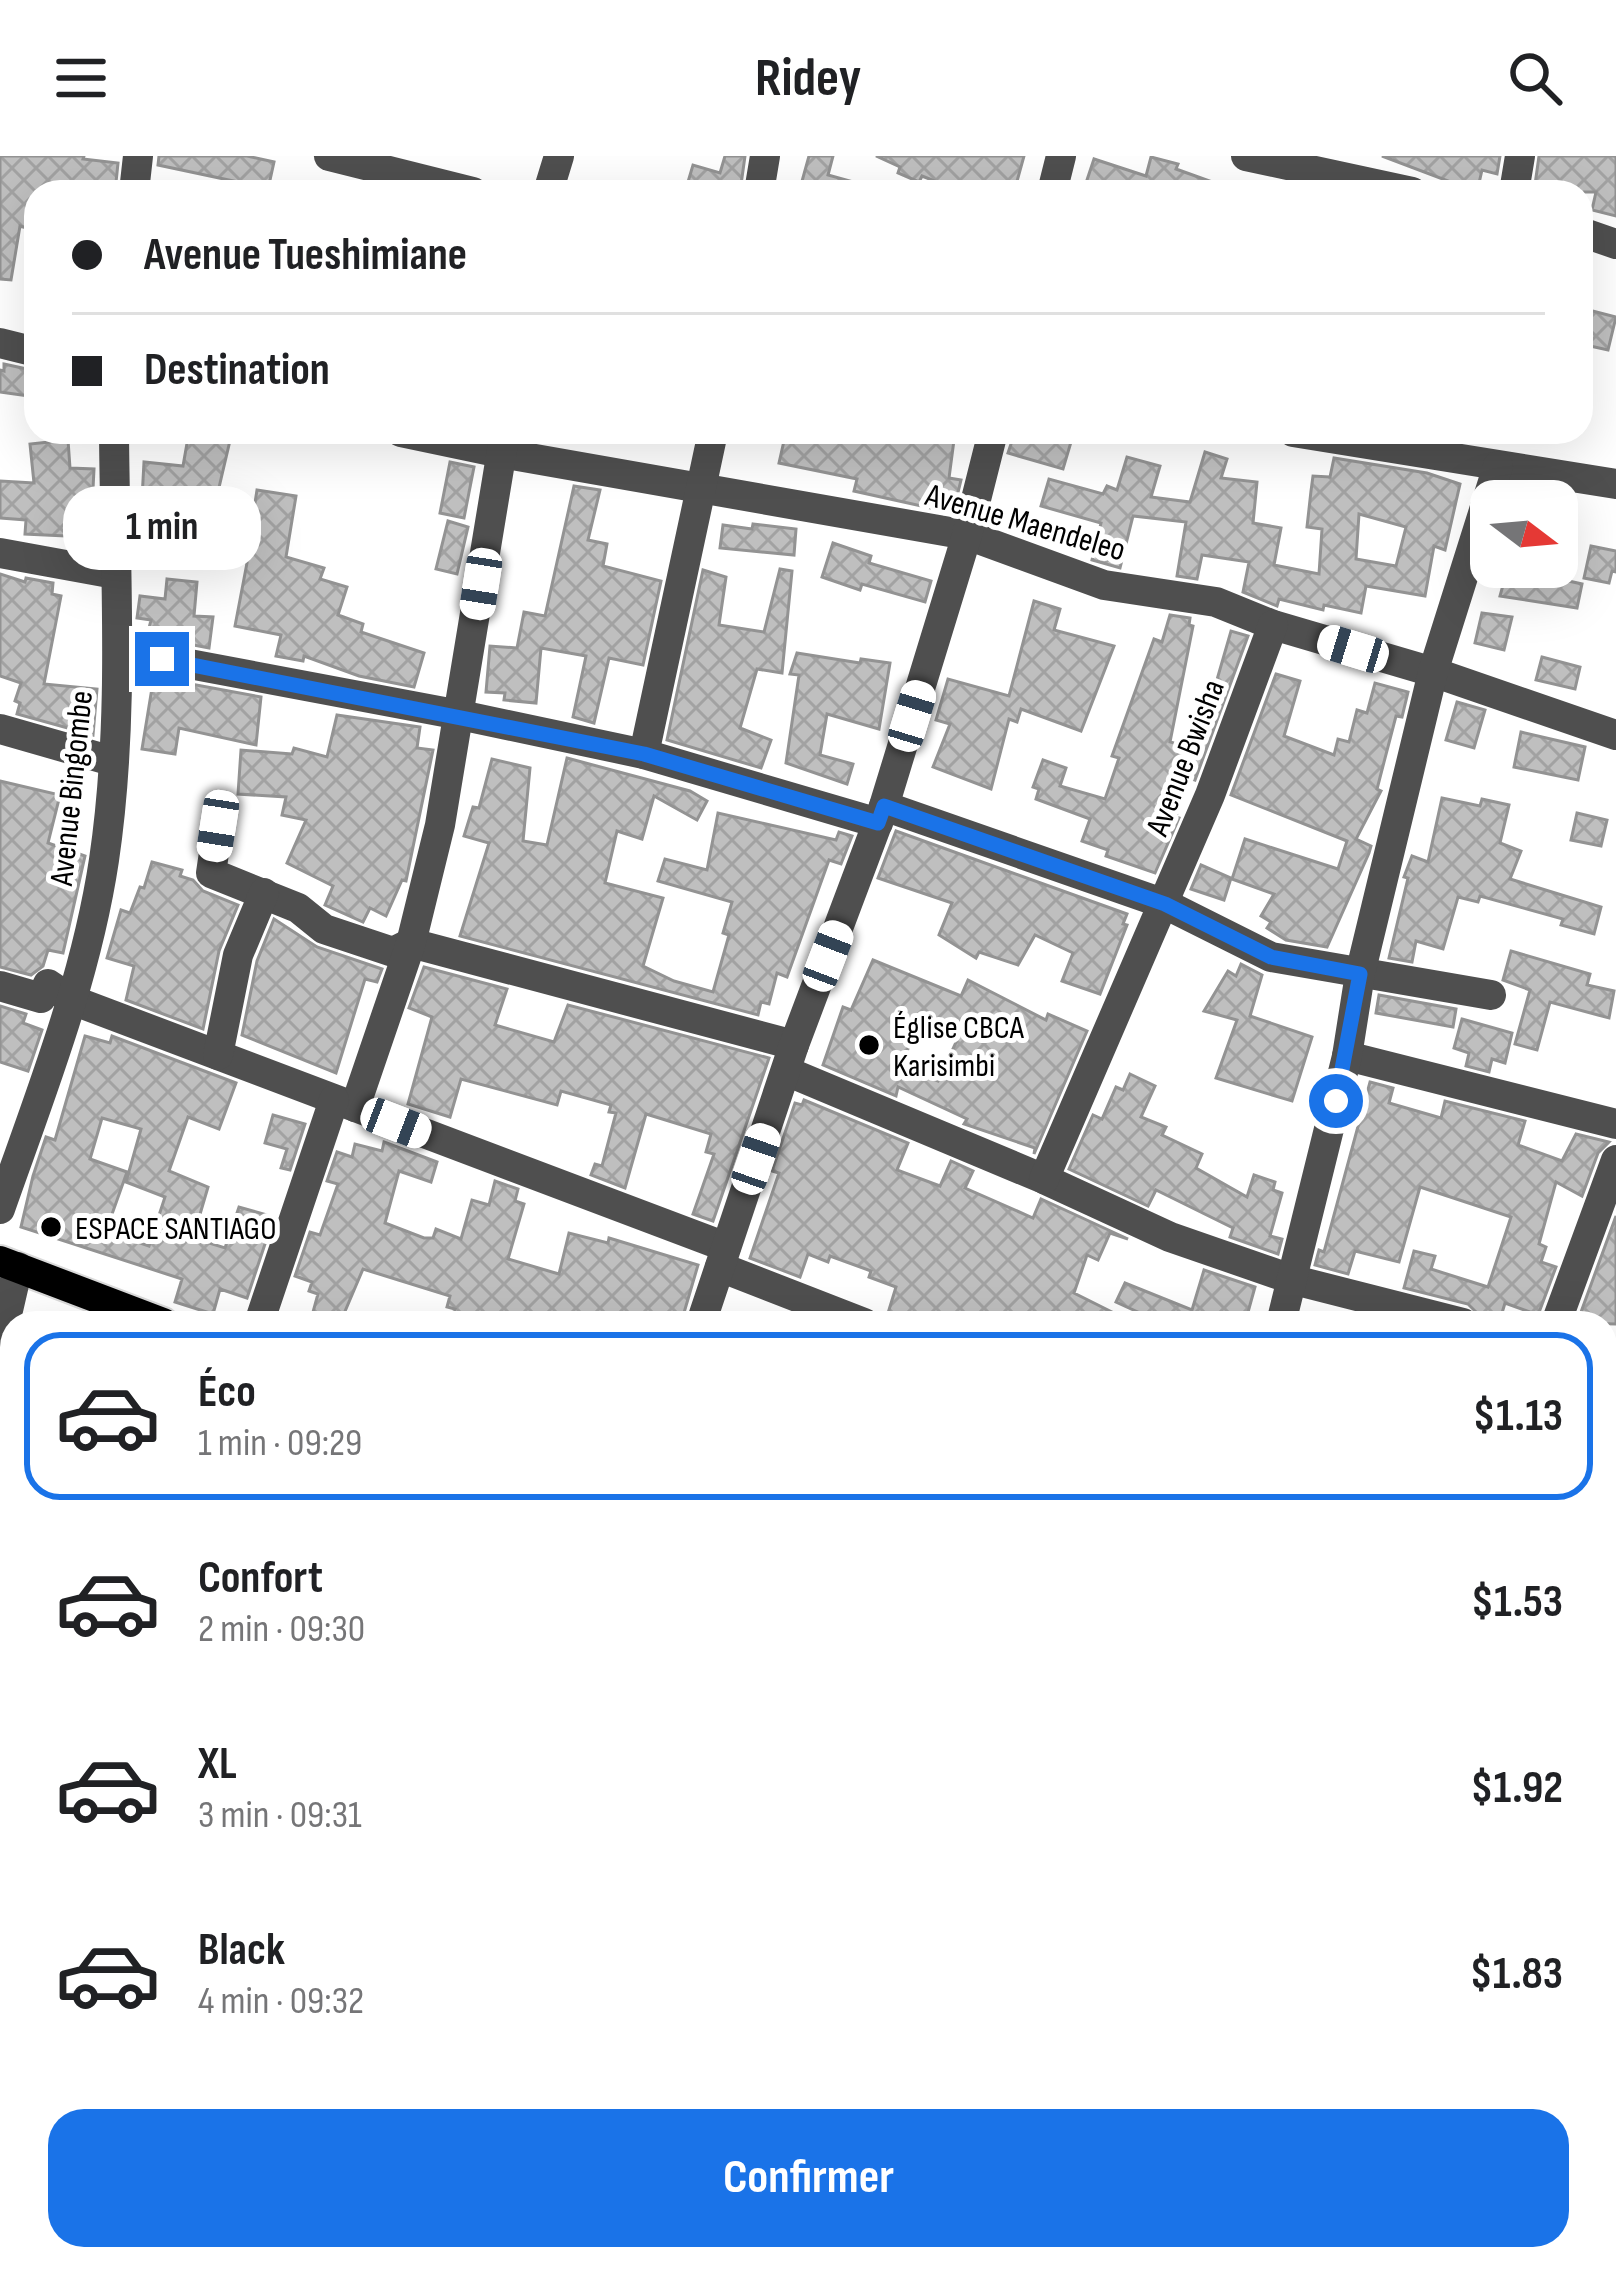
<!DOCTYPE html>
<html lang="fr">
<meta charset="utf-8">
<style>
:root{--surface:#fff;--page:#f6f6f6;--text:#202124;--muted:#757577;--line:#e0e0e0;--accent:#1a73e8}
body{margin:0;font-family:"Sofia Sans Condensed",sans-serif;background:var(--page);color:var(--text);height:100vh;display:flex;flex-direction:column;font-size:45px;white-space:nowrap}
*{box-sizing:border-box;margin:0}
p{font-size:39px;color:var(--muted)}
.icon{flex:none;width:66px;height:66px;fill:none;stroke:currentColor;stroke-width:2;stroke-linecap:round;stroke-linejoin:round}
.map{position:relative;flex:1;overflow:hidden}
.panel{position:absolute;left:0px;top:1155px;width:1617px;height:960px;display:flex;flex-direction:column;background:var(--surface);border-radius:36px 36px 0 0;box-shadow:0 12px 48px #0002}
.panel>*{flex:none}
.banner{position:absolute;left:24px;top:24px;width:1569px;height:264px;border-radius:36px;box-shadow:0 12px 48px #0002;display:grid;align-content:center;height:264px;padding:0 48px;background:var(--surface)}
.needle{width:78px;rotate:106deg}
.fabs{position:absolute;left:1470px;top:324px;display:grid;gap:24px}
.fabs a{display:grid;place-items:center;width:108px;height:108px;border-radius:24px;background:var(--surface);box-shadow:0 12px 48px #0002;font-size:60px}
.end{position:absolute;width:54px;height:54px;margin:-27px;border:15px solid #1a73e8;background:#fff;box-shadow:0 0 0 6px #fff}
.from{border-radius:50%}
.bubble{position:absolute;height:84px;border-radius:36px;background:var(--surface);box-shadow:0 12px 48px #0002;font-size:39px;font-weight:700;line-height:84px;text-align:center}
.car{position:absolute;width:36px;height:72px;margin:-36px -18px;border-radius:15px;box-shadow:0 0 9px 3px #0007;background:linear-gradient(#fff 24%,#345 0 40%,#fff 0 76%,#345 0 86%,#fff 0)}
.banner b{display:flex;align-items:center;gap:42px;height:114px;font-size:45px}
.banner b+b{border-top:3px solid var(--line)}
.banner i{width:30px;height:30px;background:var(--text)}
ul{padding:21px 0 0;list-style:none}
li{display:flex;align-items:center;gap:36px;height:168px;margin:0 24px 18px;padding:0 24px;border:6px solid transparent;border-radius:36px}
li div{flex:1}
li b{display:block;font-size:45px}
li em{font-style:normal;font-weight:700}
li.selected{border-color:var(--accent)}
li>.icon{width:108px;height:108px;stroke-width:1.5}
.action{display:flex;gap:24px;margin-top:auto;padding:24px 48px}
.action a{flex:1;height:138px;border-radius:36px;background:var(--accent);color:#fff;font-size:48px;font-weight:700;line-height:138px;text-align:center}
header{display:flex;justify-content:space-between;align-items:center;height:156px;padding:0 48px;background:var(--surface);font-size:54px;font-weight:700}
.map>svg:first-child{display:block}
</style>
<header><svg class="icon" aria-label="menu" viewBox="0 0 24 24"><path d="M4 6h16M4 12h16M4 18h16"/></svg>Ridey<svg class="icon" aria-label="search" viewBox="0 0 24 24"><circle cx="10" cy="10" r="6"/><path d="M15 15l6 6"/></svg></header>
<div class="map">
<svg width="1616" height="2115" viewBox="0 0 1616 2115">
<defs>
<pattern id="building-cross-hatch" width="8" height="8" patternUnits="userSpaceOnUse" patternTransform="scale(3)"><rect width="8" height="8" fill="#bfbfbf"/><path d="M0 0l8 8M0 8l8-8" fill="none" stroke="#a2a2a2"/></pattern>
</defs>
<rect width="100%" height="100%" fill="#fff"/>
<g fill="url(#building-cross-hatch)" stroke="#939393" stroke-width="3" fill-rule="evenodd">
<path d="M 0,0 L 84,0 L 83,3 L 118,7 L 115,36 L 36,36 L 36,75 L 20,70 L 11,124 L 0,123 Z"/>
<path d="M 159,0 L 247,0 L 274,6 L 268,33 L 237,36 L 238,26 L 158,9 Z"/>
<path d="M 725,0 L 745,0 L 740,36 L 685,36 L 693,9 L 720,17 Z"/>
<path d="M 809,0 L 833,0 L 828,19 L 868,30 L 867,36 L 799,36 Z"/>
<path d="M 876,0 L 1024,0 L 1014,36 L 962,36 L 922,20 L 919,26 L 898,17 L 900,11 Z"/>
<path d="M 1382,0 L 1500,0 L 1497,18 L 1482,14 L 1477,36 Z"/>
<path d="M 1539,0 L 1616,0 L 1616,60 L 1592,54 L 1596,36 L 1534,36 Z"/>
<path d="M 1151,1 L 1178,8 L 1176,13 L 1232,33 L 1232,36 L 1083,36 L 1094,3 L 1146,20 Z"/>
<path d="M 1581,152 L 1616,161 L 1608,194 L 1581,188 Z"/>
<path d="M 4,208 L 36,215 L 36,241 L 0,236 L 0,214 L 4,215 Z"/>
<path d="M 189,276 L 232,276 L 217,340 L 195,334 L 191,358 L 175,355 L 173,382 L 140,380 L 144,306 L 183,310 Z"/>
<path d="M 786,276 L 883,276 L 919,285 L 920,279 L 954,284 L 949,322 L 961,324 L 953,357 L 854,335 L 857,323 L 779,307 Z"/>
<path d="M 1015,276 L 1074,276 L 1063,313 L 1008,297 Z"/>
<path d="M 68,284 L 70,312 L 94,313 L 92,353 L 87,353 L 86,381 L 25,378 L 26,364 L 0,362 L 0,325 L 34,327 L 30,288 Z"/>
<path d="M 1205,296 L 1227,303 L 1221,322 L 1257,326 L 1253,367 L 1281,372 L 1274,409 L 1319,418 L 1322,373 L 1307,371 L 1311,335 L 1313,320 L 1330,321 L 1334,302 L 1427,317 L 1460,328 L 1445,394 L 1434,390 L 1425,440 L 1366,430 L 1361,457 L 1324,449 L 1323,454 L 1279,443 L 1277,450 L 1243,436 L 1249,406 L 1202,399 L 1197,423 L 1177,420 L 1186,366 L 1133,360 L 1120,412 L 1092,404 L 1101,367 L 1041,350 L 1049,323 L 1103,338 L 1107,330 L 1117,334 L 1127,301 L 1160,310 L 1151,341 L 1190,346 ZM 1359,358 L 1406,371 L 1396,410 L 1356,403 Z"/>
<path d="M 450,306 L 474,311 L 464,362 L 440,357 Z"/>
<path d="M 574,330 L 600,334 L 588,384 L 607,388 L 603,410 L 661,425 L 643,509 L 609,502 L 594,567 L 573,561 L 586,500 L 541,492 L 536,547 L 504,544 L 505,537 L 486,536 L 490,490 L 517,492 L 524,456 L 545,460 Z"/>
<path d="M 257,334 L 296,340 L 286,401 L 324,412 L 320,423 L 347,431 L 338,459 L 363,468 L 361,476 L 424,497 L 414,531 L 359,520 L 304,500 L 303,505 L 276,500 L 281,479 L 235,470 L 247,407 L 227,403 L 231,381 L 249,385 Z"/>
<path d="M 448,365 L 468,371 L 457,418 L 436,413 Z"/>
<path d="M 753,368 L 796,373 L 794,399 L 720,392 L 723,369 L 752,373 Z"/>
<path d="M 833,387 L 871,400 L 869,407 L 931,425 L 925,446 L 862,428 L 860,434 L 822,421 Z"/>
<path d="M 1591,390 L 1616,395 L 1616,416 L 1612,415 L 1609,427 L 1584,422 Z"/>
<path d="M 1508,411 L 1538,411 L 1537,418 L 1582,428 L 1577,452 L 1500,440 Z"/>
<path d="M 780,413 L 792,415 L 782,517 L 757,513 L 740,572 L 771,584 L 761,612 L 667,584 L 703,414 L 726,421 L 719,469 L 764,476 Z"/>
<path d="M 0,418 L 25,426 L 26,422 L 53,427 L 52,438 L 61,440 L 44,528 L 97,533 L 93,579 L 17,558 L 20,547 L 15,545 L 21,527 L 0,520 Z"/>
<path d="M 167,423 L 197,426 L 194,460 L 213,461 L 209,492 L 147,480 L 151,464 L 137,462 L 140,440 L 165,443 Z"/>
<path d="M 1034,445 L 1060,453 L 1054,474 L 1114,490 L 1081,575 L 1021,553 L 1017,566 L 1009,563 L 991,633 L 933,611 L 950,568 L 936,564 L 948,523 L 1009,540 Z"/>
<path d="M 1482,457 L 1512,461 L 1504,494 L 1475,487 Z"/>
<path d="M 1170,459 L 1190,462 L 1189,469 L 1193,470 L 1170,586 L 1197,593 L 1231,475 L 1248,480 L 1195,624 L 1186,621 L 1176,661 L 1179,662 L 1155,717 L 1106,700 L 1108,694 L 1082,685 L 1090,663 L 1036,643 L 1039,633 L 1033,631 L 1043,604 L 1066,612 L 1060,630 L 1105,643 L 1119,602 L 1112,600 L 1154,483 L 1162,486 Z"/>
<path d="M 797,497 L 860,507 L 861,503 L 890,507 L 879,573 L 827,558 L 820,599 L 853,608 L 847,628 L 786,607 L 799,519 L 790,518 Z"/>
<path d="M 1542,501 L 1580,511 L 1575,533 L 1536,524 Z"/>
<path d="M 1276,518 L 1300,525 L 1284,580 L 1334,599 L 1338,583 L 1349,586 L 1357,554 L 1367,557 L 1375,527 L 1408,536 L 1402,561 L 1396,560 L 1377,633 L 1381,635 L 1356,683 L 1371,690 L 1369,697 L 1327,791 L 1286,784 L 1267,772 L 1271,766 L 1261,760 L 1274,738 L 1232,723 L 1245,683 L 1338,713 L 1347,685 L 1231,639 Z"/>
<path d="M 142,519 L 261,541 L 256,589 L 179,572 L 175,598 L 142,593 L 152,532 L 140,530 Z"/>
<path d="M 1457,546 L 1485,554 L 1474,592 L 1446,584 Z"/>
<path d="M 337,559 L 420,571 L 417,592 L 433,594 L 406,725 L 402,724 L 386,760 L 370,752 L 363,766 L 325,749 L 333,730 L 287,707 L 306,664 L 282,659 L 286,641 L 238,638 L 241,594 L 292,598 L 294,592 L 327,601 Z"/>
<path d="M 1521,576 L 1585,591 L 1578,624 L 1514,611 Z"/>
<path d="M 567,602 L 690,635 L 707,645 L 697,664 L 654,640 L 642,683 L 617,675 L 605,727 L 663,742 L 643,810 L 674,825 L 713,836 L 729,779 L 723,777 L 732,746 L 658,725 L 665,703 L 707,714 L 718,657 L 836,684 L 839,676 L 852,680 L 841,708 L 829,704 L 787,821 L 777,817 L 769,848 L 761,846 L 758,859 L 460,780 L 489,687 L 464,680 L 473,651 L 479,652 L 492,603 L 530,612 L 523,685 L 547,689 Z"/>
<path d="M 0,625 L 60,639 L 48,687 L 85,700 L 63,797 L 48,794 L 43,810 L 31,819 L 0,811 Z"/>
<path d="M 1442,642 L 1480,650 L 1482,643 L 1509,649 L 1500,687 L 1521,695 L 1510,723 L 1601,751 L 1594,778 L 1561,769 L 1563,763 L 1480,740 L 1478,746 L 1458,741 L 1443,793 L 1416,785 L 1412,806 L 1389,802 L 1408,722 L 1404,721 L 1412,700 L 1428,706 Z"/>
<path d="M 1577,657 L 1607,664 L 1601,690 L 1571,684 Z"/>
<path d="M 896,675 L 1127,758 L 1123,768 L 1127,769 L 1100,838 L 1062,825 L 1073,797 L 1035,779 L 1018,809 L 979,796 L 976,802 L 939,779 L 952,747 L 878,722 Z"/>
<path d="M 152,706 L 182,714 L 180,720 L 193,724 L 203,735 L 238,749 L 219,795 L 203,873 L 126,844 L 134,810 L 107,802 L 121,754 L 130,757 L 140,731 L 144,732 Z"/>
<path d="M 1201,709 L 1231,722 L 1224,744 L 1191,733 Z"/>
<path d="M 274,763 L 317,791 L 382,813 L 377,826 L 365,823 L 336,917 L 242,879 L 257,805 Z"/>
<path d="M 1511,795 L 1590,818 L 1587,829 L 1614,835 L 1609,862 L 1550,846 L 1537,894 L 1515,888 L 1530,834 L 1503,824 Z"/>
<path d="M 873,804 L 961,840 L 968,824 L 1046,864 L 1048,858 L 1087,875 L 1034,998 L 1035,992 L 964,968 L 967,963 L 898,931 L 896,940 L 823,909 L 843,851 L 851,854 ZM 919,861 L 959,880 L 938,925 L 902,910 Z"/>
<path d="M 1241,808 L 1262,819 L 1250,860 L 1312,881 L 1292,945 L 1216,922 L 1237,864 L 1204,855 L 1228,815 L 1236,820 Z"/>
<path d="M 424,811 L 507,833 L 495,869 L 554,886 L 568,849 L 769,902 L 713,1065 L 693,1058 L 714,998 L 706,996 L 711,978 L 646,958 L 625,1032 L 591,1019 L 595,1008 L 602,1010 L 616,957 L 609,956 L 611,949 L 561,935 L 557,949 L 461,923 L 450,961 L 408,948 L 432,861 L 409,852 Z"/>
<path d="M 1379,839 L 1456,853 L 1453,871 L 1376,857 Z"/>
<path d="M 0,850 L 26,858 L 23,867 L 42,874 L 28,915 L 0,906 Z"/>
<path d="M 1462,863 L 1512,877 L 1505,907 L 1492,903 L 1489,916 L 1466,910 L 1469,897 L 1454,892 Z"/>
<path d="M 85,880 L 110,887 L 112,880 L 236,927 L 219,973 L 188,961 L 169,1015 L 208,1031 L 193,1082 L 225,1092 L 239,1051 L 274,1061 L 247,1142 L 220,1133 L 213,1158 L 175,1146 L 182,1123 L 21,1071 L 33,1020 L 46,981 L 55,984 ZM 102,962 L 141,973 L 126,1026 L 165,1041 L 149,1090 L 106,1075 L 127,1016 L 90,1003 Z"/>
<path d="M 1130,918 L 1155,930 L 1141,961 L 1166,971 L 1162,979 L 1202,998 L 1196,1012 L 1247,1041 L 1254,1019 L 1275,1026 L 1273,1034 L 1282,1037 L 1270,1080 L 1282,1083 L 1278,1098 L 1230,1081 L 1233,1072 L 1156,1034 L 1148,1050 L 1069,1013 L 1093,959 L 1102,963 L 1116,931 L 1123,934 Z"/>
<path d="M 1370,926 L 1393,932 L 1389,947 L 1441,962 L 1445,945 L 1525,965 L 1518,989 L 1562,1005 L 1576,978 L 1609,986 L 1598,997 L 1582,1040 L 1556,1026 L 1539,1088 L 1546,1091 L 1541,1106 L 1556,1111 L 1538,1159 L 1505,1147 L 1499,1167 L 1482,1162 L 1468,1148 L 1404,1132 L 1414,1095 L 1435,1100 L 1431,1113 L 1488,1131 L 1511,1061 L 1420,1031 L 1399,1106 L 1355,1095 L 1348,1118 L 1315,1109 L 1319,1094 L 1324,1096 Z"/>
<path d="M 804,944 L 908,987 L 897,1014 L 940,1030 L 951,1005 L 973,1015 L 965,1032 L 1033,1062 L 1041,1043 L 1128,1083 L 1110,1077 L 1098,1104 L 1087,1099 L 1074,1137 L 1134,1167 L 885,1167 L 896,1131 L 869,1121 L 871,1115 L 830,1100 L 828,1106 L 808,1098 L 800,1121 L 750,1102 L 779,1017 L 772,1015 L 795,947 L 802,949 Z"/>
<path d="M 273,959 L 305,968 L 290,1014 L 281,1012 L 287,993 L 265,987 Z"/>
<path d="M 384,986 L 437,1006 L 431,1026 L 399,1015 L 385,1067 L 424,1082 L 433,1082 L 436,1073 L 461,1083 L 472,1044 L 489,1049 L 495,1025 L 518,1033 L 515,1045 L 524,1048 L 508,1103 L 559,1118 L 569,1077 L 608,1087 L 609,1082 L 698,1109 L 681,1167 L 449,1167 L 455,1153 L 447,1151 L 450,1140 L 363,1113 L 340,1167 L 310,1167 L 318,1138 L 309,1135 L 312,1126 L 295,1120 L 310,1076 L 320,1079 L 338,1028 L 327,1025 L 337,996 L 352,1001 L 355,988 L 382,995 Z"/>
<path d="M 1616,1060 L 1616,1168 L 1577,1167 Z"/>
<path d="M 1204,1114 L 1255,1131 L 1245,1167 L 1162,1167 L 1116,1146 L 1125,1127 L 1192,1154 Z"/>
</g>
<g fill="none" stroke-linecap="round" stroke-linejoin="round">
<defs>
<g id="major">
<path d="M 0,1105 L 163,1167"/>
<path d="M 1605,1712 L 1616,1716"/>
</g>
</defs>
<use href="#major" stroke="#dbdbdb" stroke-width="34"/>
<g stroke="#4f4f4f" stroke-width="30">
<path d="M 329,0 L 473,36"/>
<path d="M 1246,0 L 1412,36"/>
<path d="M 134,36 L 138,0"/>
<path d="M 548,36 L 559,0"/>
<path d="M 759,36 L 765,0"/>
<path d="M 1052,36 L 1061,0"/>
<path d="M 1514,36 L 1520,0"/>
<path d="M 1581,76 L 1616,88"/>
<path d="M 0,187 L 36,196"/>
<path d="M 401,276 L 501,297 L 967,379 L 1104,429 L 1216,446 L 1273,469 L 1433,516 L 1616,579"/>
<path d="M 1293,276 L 1616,328"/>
<path d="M 0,397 L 115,418"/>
<path d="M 120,495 L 460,559 L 644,598 L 878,667"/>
<path d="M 0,573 L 112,605"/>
<path d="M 644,598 L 713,276"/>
<path d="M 884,650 L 1165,748 L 1271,801 L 1491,839"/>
<path d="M 218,670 L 211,717 L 298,752 L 324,773 L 393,796 L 411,787 L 794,889"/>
<path d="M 0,830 L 41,842 L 48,828 L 72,844 L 726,1091"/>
<path d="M 218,899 L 238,799 L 264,737"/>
<path d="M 1347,900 L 1616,968"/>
<path d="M 786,915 L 1044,1023 L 1170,1081 L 1294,1124 L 1463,1167"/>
<path d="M 355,951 L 411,787 L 440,669 L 505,276"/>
<path d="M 1044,1023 L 1210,639 L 1273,469"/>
<path d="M 0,1053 C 40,939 86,824 104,704 C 125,562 115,418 114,276"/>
<path d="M 720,1111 L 864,1167"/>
<path d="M 259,1167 L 334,944"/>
<path d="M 701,1167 L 794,889 L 884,650 L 967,379 L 993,276"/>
<path d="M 1281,1167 L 1347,900 L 1360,818 L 1433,516 L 1498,310"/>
<path d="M 1556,1167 L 1616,1004"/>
<path d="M 0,1189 L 18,1111"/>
<path d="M 1605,1205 L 1616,1208"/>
<path d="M 1605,1265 L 1616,1268"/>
<path d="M 0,1301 L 12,1305"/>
<path d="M 1605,1444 L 1616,1447"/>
<path d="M 0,1504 L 12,1508"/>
<path d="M 1605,1578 L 1616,1582"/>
<path d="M 0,1696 L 12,1702"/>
<path d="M 1605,1830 L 1616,1804"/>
<path d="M 0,1883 L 12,1886"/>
<path d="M 1605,2005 L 1616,2007"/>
<path d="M 0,2091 L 12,2057"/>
<path d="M 616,2103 L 643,2115"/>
<path d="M 1254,2103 L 1292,2115"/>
<path d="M 142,2115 L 146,2103"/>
<path d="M 287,2115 L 292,2103"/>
<path d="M 397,2115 L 400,2103"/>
<path d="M 808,2115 L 812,2103"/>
<path d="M 994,2115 L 998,2103"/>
</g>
<use href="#major" stroke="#000" stroke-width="30"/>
</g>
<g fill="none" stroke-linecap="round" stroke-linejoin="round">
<path stroke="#1a73e8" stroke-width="15" d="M 162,503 L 644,598 L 878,667 L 884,650 L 1165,748 L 1271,801 L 1360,818 L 1336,945"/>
</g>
<g fill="#000" stroke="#fff" stroke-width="4.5">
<circle cx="869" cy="889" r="12"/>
<circle cx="51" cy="1071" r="12"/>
</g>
<g text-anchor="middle" stroke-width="10" stroke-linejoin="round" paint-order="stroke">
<g font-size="33" fill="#000" stroke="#fff">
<text transform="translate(1026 365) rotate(16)" y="12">Avenue Maendeleo</text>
<text transform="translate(1184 601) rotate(-69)" y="12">Avenue Bwisha</text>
<text transform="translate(70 632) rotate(-84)" y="12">Avenue Bingombe</text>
</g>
<g font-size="33" fill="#000" stroke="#fff" text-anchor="start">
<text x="893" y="882">Église CBCA<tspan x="893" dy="38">Karisimbi</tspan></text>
<text x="75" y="1083">ESPACE SANTIAGO</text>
</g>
</g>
</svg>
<div class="fabs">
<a><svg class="needle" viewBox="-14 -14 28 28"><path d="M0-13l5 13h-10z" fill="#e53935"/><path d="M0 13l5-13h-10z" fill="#757577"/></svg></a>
</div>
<i class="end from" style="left:1336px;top:945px"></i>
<i class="end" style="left:162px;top:503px"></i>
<div class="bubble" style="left:63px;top:330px;width:198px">1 min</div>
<i class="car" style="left:481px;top:428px;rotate:189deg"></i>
<i class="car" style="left:1353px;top:493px;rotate:287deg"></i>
<i class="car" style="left:912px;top:560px;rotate:17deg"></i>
<i class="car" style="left:218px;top:670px;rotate:189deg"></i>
<i class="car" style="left:828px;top:800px;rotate:21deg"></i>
<i class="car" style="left:396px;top:967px;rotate:111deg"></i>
<i class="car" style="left:756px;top:1003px;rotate:19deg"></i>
<div class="banner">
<b><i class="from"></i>Avenue Tueshimiane</b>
<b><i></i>Destination</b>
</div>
<section class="panel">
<ul>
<li class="selected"><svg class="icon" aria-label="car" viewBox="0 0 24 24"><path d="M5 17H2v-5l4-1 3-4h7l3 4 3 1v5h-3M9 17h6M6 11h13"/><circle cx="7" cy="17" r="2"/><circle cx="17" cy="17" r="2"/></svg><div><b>Éco</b><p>1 min · 09:29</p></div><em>$1.13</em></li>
<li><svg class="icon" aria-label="car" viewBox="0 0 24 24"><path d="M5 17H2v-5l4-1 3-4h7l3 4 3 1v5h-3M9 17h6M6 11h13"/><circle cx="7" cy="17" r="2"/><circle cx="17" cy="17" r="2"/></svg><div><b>Confort</b><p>2 min · 09:30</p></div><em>$1.53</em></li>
<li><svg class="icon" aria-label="car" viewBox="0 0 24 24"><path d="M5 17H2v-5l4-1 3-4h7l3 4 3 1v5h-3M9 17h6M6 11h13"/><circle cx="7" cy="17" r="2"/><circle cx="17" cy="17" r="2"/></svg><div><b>XL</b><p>3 min · 09:31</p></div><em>$1.92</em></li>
<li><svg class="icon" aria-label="car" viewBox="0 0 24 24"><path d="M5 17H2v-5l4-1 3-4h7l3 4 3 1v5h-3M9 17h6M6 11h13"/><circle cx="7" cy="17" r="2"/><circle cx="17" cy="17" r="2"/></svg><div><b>Black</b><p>4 min · 09:32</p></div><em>$1.83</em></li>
</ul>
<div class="action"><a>Confirmer</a></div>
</section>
</div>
